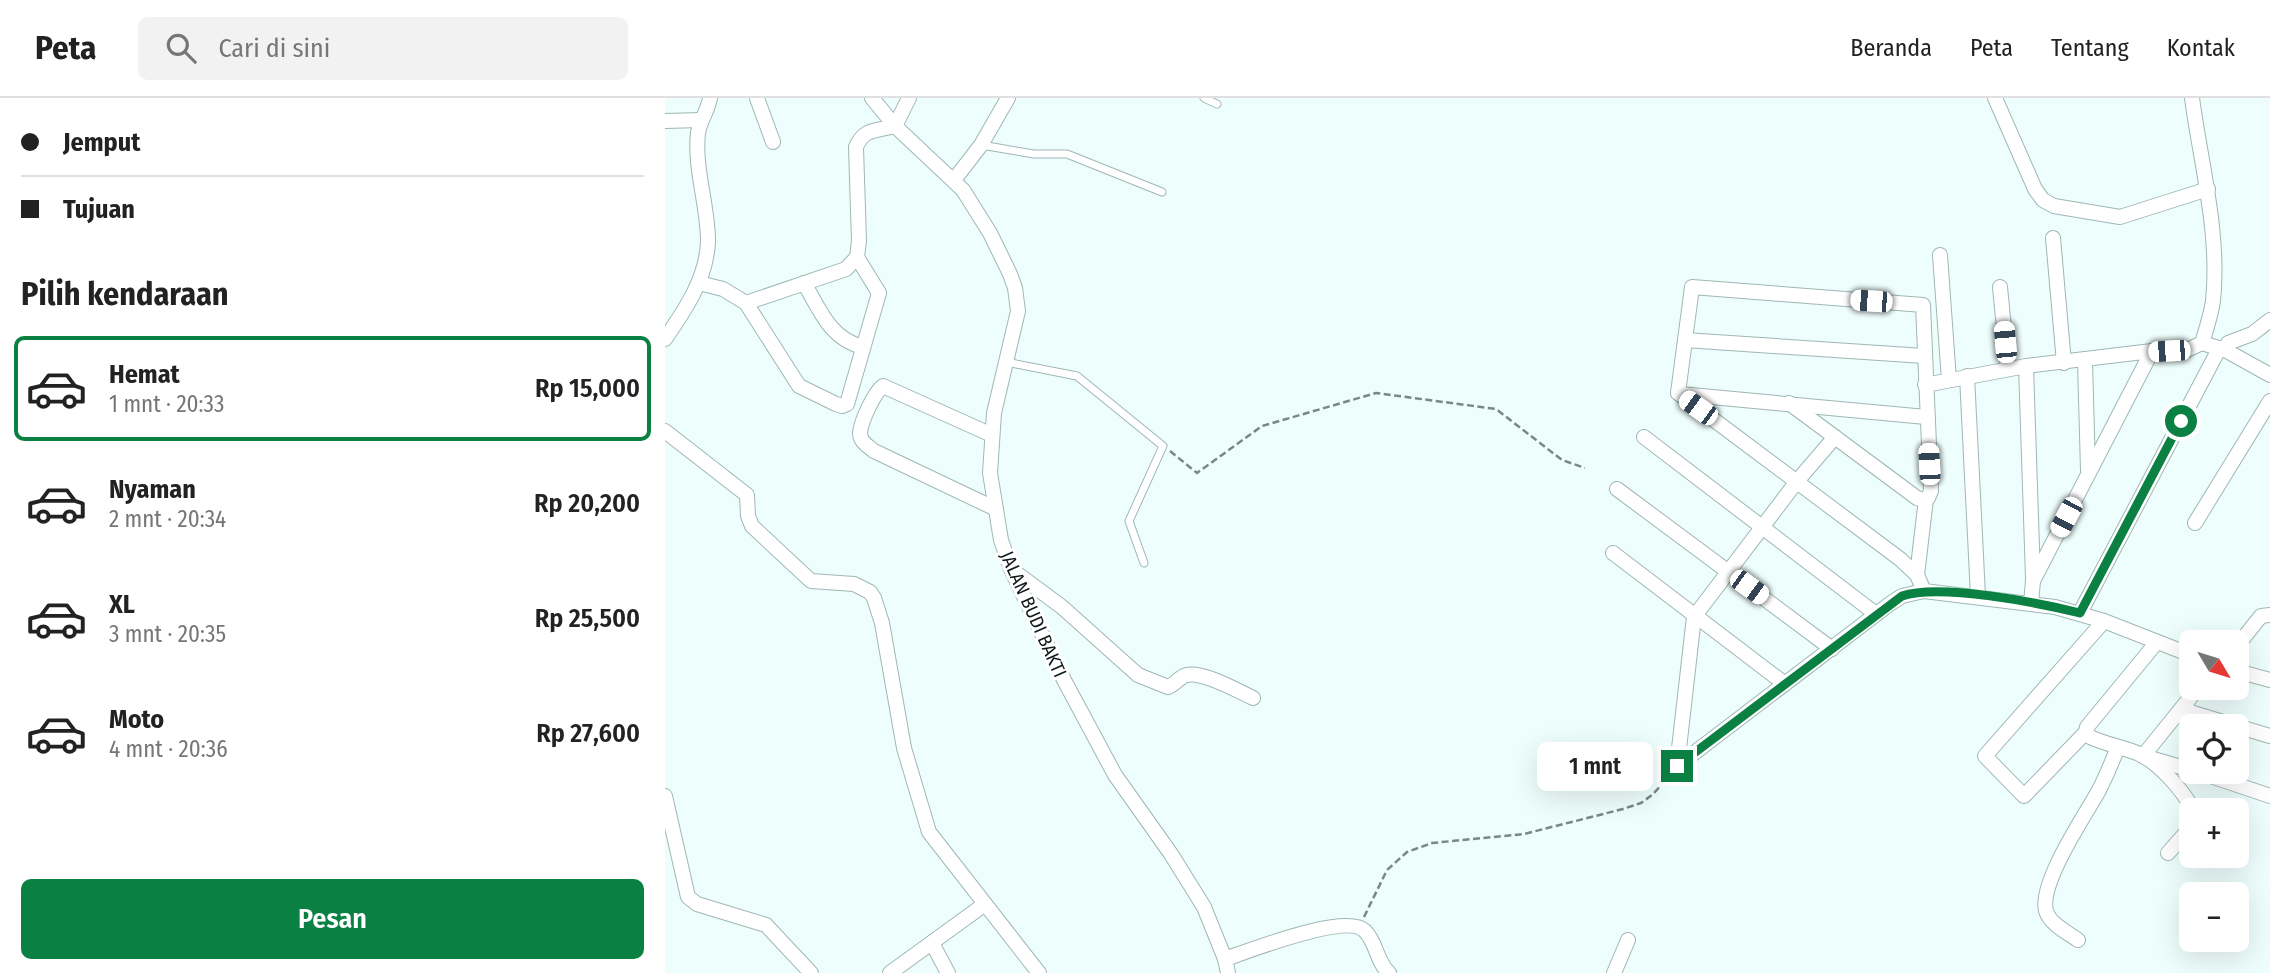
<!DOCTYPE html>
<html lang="id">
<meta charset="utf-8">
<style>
:root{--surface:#fff;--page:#f2f2f2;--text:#222;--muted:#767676;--line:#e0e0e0;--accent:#0b8043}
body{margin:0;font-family:"Fira Sans Condensed",sans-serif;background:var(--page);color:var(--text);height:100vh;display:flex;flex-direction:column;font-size:26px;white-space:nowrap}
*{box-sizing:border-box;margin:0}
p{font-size:23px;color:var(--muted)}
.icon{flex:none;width:38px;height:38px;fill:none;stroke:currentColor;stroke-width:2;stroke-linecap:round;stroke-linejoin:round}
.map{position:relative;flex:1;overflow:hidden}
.drawer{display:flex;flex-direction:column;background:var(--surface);width:665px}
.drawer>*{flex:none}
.hud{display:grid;align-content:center;height:154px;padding:0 21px;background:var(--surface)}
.needle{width:46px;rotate:128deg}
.controls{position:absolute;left:1514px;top:532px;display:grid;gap:14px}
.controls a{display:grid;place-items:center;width:70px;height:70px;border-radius:10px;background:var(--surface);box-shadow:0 7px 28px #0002;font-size:35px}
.end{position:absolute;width:32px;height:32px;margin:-16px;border:9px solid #0b8043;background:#fff;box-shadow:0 0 0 4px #fff}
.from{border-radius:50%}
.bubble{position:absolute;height:49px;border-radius:10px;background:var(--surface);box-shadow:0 7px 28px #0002;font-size:23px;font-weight:600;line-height:49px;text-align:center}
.car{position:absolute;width:21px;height:42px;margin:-21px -10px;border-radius:9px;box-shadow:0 0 5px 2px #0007;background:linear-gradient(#fff 24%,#345 0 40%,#fff 0 76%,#345 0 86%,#fff 0)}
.hud b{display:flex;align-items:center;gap:24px;height:66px;font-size:26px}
.hud b+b{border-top:2px solid var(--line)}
.hud i{width:18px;height:18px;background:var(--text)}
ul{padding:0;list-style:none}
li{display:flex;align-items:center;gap:21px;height:105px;margin:0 14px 10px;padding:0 7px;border:4px solid transparent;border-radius:10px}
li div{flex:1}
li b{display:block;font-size:26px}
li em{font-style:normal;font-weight:600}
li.active{border-color:var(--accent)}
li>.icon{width:63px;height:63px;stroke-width:1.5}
h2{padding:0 21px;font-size:32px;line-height:84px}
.cta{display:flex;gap:14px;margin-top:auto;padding:14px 21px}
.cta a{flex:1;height:80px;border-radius:10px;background:var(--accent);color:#fff;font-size:28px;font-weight:600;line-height:80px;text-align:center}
header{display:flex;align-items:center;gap:42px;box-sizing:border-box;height:98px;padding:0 35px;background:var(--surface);border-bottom:2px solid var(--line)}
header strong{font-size:33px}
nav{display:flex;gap:38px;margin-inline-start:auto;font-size:24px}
.search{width:490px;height:63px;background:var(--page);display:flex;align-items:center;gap:18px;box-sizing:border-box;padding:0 24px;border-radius:10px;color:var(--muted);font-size:26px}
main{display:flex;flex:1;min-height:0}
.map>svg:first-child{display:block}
</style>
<header>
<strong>Peta</strong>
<div class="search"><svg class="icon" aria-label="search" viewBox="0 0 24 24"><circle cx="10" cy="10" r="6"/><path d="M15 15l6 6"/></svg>Cari di sini</div>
<nav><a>Beranda</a><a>Peta</a><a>Tentang</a><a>Kontak</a></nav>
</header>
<main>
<section class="drawer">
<div class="hud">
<b><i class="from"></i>Jemput</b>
<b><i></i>Tujuan</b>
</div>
<h2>Pilih kendaraan</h2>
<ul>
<li class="active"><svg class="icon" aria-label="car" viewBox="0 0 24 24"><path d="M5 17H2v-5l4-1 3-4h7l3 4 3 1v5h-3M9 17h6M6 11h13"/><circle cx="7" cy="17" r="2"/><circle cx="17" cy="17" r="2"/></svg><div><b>Hemat</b><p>1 mnt · 20:33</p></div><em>Rp 15,000</em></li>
<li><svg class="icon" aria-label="car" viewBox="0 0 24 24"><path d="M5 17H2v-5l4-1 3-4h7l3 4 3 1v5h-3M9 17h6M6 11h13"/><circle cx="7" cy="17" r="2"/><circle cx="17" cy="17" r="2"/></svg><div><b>Nyaman</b><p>2 mnt · 20:34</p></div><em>Rp 20,200</em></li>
<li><svg class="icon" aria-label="car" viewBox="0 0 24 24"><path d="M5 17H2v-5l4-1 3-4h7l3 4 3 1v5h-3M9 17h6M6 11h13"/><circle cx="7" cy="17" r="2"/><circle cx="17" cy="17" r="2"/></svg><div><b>XL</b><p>3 mnt · 20:35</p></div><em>Rp 25,500</em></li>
<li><svg class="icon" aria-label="car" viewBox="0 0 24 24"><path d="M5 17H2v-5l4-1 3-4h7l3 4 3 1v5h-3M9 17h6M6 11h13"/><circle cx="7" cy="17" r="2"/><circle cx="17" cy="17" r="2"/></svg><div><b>Moto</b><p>4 mnt · 20:36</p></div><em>Rp 27,600</em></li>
</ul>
<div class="cta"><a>Pesan</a></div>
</section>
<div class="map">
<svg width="1605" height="875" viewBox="0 0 1605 875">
<rect width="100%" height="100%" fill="#eefefc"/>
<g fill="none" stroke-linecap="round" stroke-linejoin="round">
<defs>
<g id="service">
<path d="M 539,0 L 552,6"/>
<path d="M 316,47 L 369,56 L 402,56 L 497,94"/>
<path d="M 341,264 L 412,278 L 498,348 L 464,423 L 479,465"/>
</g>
<g id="minor">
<path d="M 92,0 L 108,44"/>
<path d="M 207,0 L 230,28 L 298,92 L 325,135 L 345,176 L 350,190 L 353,213 L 329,315 L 325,375 L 336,442 L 346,471 L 399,582 L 450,677 L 506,756 L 539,809 L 560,861 L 563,875"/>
<path d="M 1330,0 L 1370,91 L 1378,102 L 1389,108 L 1455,119 L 1543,91"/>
<path d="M 1527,0 C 1536,67 1555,135 1548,203 C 1546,217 1541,232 1537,245"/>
<path d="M 0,23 L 36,22"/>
<path d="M 289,82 L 316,47 L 343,0"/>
<path d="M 1388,140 L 1399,265"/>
<path d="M 1275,157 L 1284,282"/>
<path d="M 34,185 L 58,191 L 81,205 L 181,171 L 192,159 L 194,143 L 191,49 C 199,30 211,33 230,28 L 244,0"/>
<path d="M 139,185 C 155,212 165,241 198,249"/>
<path d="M 1335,189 L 1343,271"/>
<path d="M 81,205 L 134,288 L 171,306 L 177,308 L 182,306 L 214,195 L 192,159"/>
<path d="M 0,241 C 20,212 42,180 43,143 C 43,107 29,71 33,35 C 35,22 43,13 45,0"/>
<path d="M 1020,242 L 1259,258"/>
<path d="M 1560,252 L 1563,245 L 1587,236 L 1605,222"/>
<path d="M 1420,263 L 1423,373"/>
<path d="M 1361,268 L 1368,480"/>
<path d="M 1302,278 L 1313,498"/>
<path d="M 1260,287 L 1361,268 L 1487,253 L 1522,252 L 1537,245 L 1560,252 L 1605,277"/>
<path d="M 1013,295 L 1027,189 L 1258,207 L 1266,393 L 1263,400 L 1258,402 L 1252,400 L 1124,305"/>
<path d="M 1013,295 L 1235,461 L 1252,477 L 1259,493"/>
<path d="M 1015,296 L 1261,319"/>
<path d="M 0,333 L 82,397 L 83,418 L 87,428 L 146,483 L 189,486 L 205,494 L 209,500 L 217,525 L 239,650 L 264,734 L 374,875"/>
<path d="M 327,337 L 218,288 C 209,295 196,323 195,335 C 195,344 203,348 209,353 L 331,411"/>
<path d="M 979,339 L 1211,516"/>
<path d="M 952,391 L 1167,551"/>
<path d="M 1530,425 L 1605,303"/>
<path d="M 948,455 L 1120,586"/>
<path d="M 347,472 L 397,509 L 473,577 L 503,589 C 510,587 515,578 522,577 C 538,573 573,593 588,600"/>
<path d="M 1252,477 L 1261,401"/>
<path d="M 1366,505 L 1368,483 L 1487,253"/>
<path d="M 1415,515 L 1554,251"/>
<path d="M 1492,544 L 1422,629 L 1421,634 L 1425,639 C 1440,646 1457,649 1472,655 C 1495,665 1516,691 1529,712"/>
<path d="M 1572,548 L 1596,518 L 1605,517"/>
<path d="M 1572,573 L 1605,582"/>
<path d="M 1518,609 L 1528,615 L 1605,638"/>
<path d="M 1421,634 L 1359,698 L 1320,658 L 1439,523"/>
<path d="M 1012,668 L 1226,505 L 1237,498 L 1259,493 L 1390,509 L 1439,523 L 1526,557"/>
<path d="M 1012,668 L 1029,519 L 1133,382 L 1170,339"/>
<path d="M 1526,672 L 1478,658 L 1533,590"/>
<path d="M 1534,674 L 1605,698"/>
<path d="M 0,698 L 23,799 L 32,806 L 101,827 L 146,875"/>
<path d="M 1503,755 L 1526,729"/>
<path d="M 1413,842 C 1403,835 1385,826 1381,813 C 1374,785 1419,719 1433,694 C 1441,679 1447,664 1453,649"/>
<path d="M 267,845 L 283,875"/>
<path d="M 560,861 C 584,853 682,814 700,833 C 712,845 711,863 724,875"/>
<path d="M 225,875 L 320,806"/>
<path d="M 949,875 L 963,842"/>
</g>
</defs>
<use href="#service" stroke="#9eb7b5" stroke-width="9"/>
<use href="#minor" stroke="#9eb7b5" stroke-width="16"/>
<g stroke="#7b8786" stroke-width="2.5" stroke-dasharray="7 3.5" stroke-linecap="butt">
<path d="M 505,353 L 532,375 L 597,328 L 711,295 L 831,311 L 897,362 L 920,370"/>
<path d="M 699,819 L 722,772 L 742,754 L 767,745 L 859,736 L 958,711 L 976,705 L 987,697 L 1006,677"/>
</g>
<use href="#service" stroke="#fff" stroke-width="7"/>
<use href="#minor" stroke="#fff" stroke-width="14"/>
</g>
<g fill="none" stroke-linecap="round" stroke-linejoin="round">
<path stroke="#0b8043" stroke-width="9" d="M 1012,668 L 1237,498 C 1275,485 1374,505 1415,515 L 1516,323"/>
</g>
<g text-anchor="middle" stroke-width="6" stroke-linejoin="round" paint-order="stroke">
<g font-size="19" fill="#0f1818" stroke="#fff">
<text transform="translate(369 516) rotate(66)" y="7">JALAN BUDI BAKTI</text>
</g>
</g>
</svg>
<div class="controls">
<a><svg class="needle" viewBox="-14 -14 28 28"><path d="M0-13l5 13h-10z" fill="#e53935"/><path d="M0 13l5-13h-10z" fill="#767676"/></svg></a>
<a><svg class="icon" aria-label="locate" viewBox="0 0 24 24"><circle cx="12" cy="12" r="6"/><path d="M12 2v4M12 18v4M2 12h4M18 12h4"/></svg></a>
<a>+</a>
<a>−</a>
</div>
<i class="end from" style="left:1516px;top:323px"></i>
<i class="end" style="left:1012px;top:668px"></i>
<div class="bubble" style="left:872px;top:644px;width:116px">1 mnt</div>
<i class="car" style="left:1206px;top:203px;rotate:274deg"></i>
<i class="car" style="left:1340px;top:244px;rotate:355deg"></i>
<i class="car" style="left:1504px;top:253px;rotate:267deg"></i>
<i class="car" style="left:1033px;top:310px;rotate:306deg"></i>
<i class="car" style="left:1264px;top:366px;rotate:357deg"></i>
<i class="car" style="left:1401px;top:419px;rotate:208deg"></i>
<i class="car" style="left:1084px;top:489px;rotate:126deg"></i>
</div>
</main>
